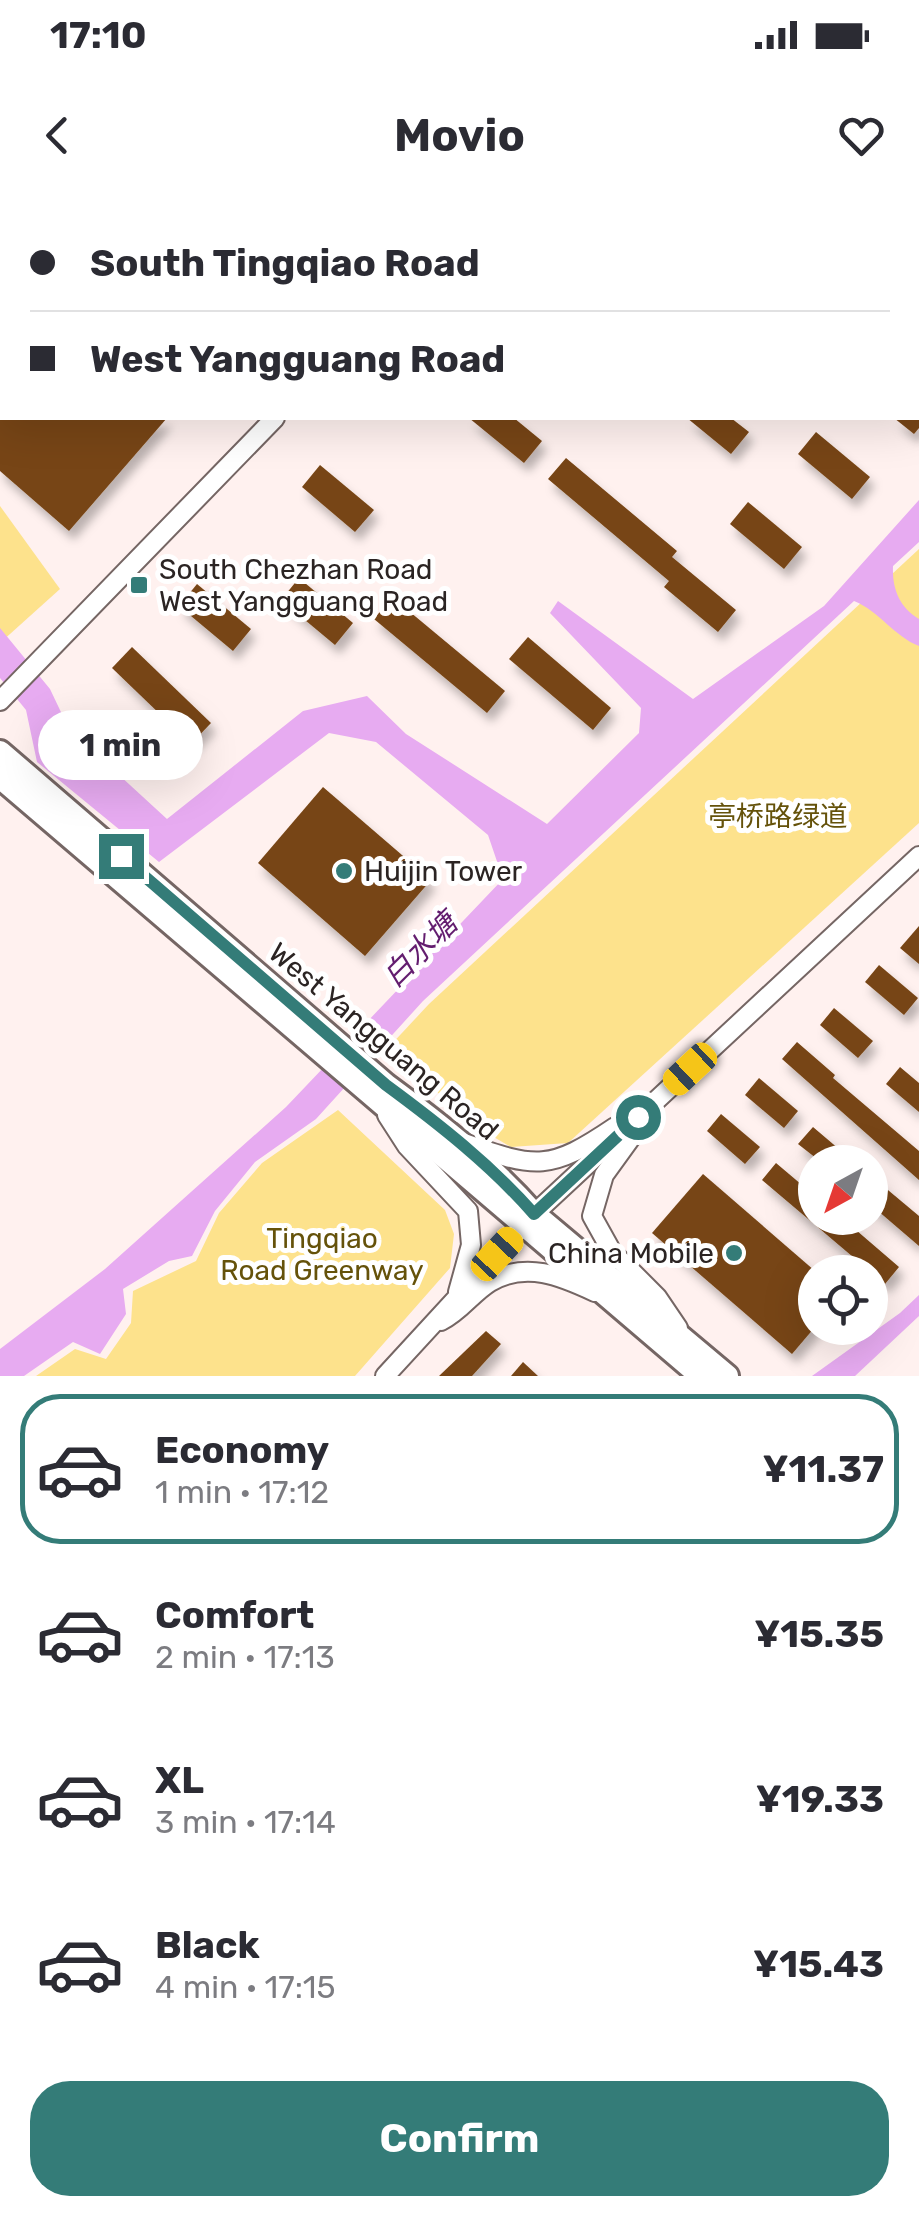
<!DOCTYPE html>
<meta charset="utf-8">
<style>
:root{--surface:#fff;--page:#f2f2f3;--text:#2b2b33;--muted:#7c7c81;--line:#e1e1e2;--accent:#347c78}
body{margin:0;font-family:Rubik,"Noto Sans SC",sans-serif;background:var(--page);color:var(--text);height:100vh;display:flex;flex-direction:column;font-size:38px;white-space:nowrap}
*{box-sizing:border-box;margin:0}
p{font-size:32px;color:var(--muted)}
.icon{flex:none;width:55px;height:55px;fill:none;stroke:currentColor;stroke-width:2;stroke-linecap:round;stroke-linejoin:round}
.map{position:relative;height:1176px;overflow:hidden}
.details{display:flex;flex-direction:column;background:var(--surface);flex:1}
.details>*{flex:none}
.top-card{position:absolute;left:0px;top:0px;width:920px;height:220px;box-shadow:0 10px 40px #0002;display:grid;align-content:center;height:220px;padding:0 30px;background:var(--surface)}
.needle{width:65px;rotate:220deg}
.fabs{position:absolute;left:798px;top:945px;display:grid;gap:20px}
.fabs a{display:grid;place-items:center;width:90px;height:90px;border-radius:50%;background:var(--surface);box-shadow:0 10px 40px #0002;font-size:50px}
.end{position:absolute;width:45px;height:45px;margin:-22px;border:12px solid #347c78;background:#fff;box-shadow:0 0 0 5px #fff}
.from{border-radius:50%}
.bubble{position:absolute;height:70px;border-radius:35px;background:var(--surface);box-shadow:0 10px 40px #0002;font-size:32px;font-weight:700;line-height:70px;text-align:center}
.car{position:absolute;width:30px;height:60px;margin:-30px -15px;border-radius:12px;box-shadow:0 0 8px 2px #0007;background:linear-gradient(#f5c518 24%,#345 0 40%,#f5c518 0 76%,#345 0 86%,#f5c518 0)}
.top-card b{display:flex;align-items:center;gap:35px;height:95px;font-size:38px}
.top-card b+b{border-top:2px solid var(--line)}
.top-card i{width:25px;height:25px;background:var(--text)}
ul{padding:18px 0 0;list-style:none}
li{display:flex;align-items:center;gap:30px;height:150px;margin:0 20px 15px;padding:0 10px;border:5px solid transparent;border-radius:40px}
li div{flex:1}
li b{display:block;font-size:38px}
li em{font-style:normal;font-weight:700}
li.active{border-color:var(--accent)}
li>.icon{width:90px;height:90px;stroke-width:1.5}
.primary-button{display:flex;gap:20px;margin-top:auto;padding:20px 30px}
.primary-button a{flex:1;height:115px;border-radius:40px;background:var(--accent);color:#fff;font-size:40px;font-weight:700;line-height:115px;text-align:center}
.status{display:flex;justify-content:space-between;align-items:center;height:70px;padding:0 50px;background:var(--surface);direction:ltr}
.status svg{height:28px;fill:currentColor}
header{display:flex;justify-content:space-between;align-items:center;height:130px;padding:0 30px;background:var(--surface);font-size:45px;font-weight:700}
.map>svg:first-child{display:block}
</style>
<div class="status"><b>17:10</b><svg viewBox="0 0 49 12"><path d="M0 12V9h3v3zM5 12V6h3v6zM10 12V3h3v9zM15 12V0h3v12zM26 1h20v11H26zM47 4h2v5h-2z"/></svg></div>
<header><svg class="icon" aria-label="back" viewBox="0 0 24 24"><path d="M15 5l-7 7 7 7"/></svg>Movio<svg class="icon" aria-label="heart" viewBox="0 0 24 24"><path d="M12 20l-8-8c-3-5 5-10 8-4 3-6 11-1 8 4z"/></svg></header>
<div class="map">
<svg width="919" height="1176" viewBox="0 0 919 1176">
<defs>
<filter id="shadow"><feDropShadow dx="5" dy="9" stdDeviation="5" flood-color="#0004"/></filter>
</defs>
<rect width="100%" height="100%" fill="#fff1ef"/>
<g fill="#fde28c">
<path d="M 0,306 L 60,389 L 0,443 Z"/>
<path d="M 919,349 L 919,623 L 568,943 L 511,947 L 480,929 L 387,849 L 429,804 Z"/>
<path d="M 338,910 L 445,1010 L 454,1034 L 450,1068 L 355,1176 L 36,1176 L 75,1149 L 106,1159 L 131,1123 L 133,1091 L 196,1061 L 219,1013 L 262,963 Z"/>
</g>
<g fill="#e7abf1">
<path d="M 0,0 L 112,0 L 2,2 L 0,83 Z"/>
<path d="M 919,300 L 919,342 L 893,366 C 892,388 899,407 919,419 L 919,446 C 895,437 879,411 854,401 L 423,801 L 316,919 L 255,962 L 215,1011 L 192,1056 L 169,1061 L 123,1089 L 126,1114 L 100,1154 L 73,1142 L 24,1176 L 0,1176 L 0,1149 L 105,1069 L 286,907 L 503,679 L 488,635 L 376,542 L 329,533 L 159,662 L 37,562 L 26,510 L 0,478 L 0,428 L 50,489 L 69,529 L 167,619 L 303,511 L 367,496 L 406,534 L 547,624 L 639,533 L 641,508 L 550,413 L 558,401 L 693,499 L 824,406 Z"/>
<path d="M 919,1095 L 919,1116 L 855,1176 L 812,1176 L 900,1113 Z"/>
</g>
<g fill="#774514" filter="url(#shadow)">
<path d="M 0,218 L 167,218 L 69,331 L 0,271 Z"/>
<path d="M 469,218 L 514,218 L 542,241 L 524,263 Z"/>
<path d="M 687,218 L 731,218 L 749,232 L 731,254 Z"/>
<path d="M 894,218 L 919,218 L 919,228 L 914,234 Z"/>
<path d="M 816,232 L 870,277 L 852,299 L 798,254 Z"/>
<path d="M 566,258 L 677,351 L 672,357 L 736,410 L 718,432 L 664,387 L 669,381 L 548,279 Z"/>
<path d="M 320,265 L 374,310 L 355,332 L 302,287 Z"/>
<path d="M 748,302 L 802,347 L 784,369 L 730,324 Z"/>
<path d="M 299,378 L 353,423 L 335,445 L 281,400 Z"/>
<path d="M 197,384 L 251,429 L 233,451 L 179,406 Z"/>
<path d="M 392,397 L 505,491 L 487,513 L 374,419 Z"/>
<path d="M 528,437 L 611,508 L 593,530 L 509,459 Z"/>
<path d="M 132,447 L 211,523 L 191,544 L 112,468 Z"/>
<path d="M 323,587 L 431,680 L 365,756 L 258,663 Z"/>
<path d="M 919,726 L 919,764 L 900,748 Z"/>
<path d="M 879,765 L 918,798 L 904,815 L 865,782 Z"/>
<path d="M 834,808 L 873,841 L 858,858 L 820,825 Z"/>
<path d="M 797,842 L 835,875 L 833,878 L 919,951 L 919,980 L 782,859 Z"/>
<path d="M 900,867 L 919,883 L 919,912 L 886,884 Z"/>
<path d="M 759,878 L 798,911 L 784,928 L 745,895 Z"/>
<path d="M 721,914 L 760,947 L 745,964 L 707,931 Z"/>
<path d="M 813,927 L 833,944 L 855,962 L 821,962 L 798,944 Z"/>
<path d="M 776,963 L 815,996 L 815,1018 L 842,1018 L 899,1067 L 885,1084 L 762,980 Z"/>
<path d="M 703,974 L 815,1071 L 815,1127 L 792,1154 L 652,1033 Z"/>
<path d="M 870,975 L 919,1016 L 919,1046 L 870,1004 Z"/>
<path d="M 486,1131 L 501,1144 L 472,1176 L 439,1176 Z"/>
<path d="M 523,1162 L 538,1176 L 511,1176 Z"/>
</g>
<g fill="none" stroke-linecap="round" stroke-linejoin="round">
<defs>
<g id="minor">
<path d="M 483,2 L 485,0"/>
<path d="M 0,501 L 275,218"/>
<path d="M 387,915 L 407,946 L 468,1011 L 471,1045 L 458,1092"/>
<path d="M 638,928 L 604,975 L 592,1016 L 612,1052 L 657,1097 L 678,1128"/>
<path d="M 464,943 C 537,969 550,971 615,927"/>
<path d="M 441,1121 C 461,1111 472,1093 490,1082 C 526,1061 561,1076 595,1092"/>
<path d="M 385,1176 L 534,1014 L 919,656"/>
</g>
<g id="major">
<path d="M 880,0 L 883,2"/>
<path d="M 918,32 L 919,33"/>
<path d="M 0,552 L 386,885 C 439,924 491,965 534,1014 L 727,1176"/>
<path d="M 0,577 L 701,1176"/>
</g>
</defs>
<use href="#minor" stroke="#756664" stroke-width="22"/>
<use href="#major" stroke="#756664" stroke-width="28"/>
<use href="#minor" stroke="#fff" stroke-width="18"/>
<use href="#major" stroke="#fff" stroke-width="22"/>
</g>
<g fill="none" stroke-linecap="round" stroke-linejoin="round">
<path stroke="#347c78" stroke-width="12" d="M 121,656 L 386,885 C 439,924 491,965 534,1014 L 638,917"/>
</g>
<g fill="#347c78" stroke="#fff" stroke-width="4">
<rect x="129" y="375" width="20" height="20" rx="5"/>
<circle cx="344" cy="671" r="10"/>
<circle cx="734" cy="1053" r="10"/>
</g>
<g text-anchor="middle" stroke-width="10" stroke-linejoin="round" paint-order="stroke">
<g font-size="28" fill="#2b2423" stroke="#fff" text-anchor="start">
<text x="159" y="379">South Chezhan Road<tspan x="159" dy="32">West Yangguang Road</tspan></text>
<text x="364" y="681">Huijin Tower</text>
<text x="714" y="1063" text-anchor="end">China Mobile</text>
</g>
<g font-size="28" fill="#65520a" stroke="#fff">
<text x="778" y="626">亭桥路绿道</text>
<text x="322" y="1048">Tingqiao<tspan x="322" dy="32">Road Greenway</tspan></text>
</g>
<g font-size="28" fill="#2b2423" stroke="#fff">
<text transform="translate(384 841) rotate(40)" y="10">West Yangguang Road</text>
</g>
<g font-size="30" font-style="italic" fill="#631d6f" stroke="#fff">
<text transform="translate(420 750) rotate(-45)" y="10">白水塘</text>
</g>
</g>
</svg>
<div class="fabs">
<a><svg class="needle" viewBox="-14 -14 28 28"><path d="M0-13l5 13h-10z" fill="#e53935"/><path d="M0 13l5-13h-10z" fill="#7c7c81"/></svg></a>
<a><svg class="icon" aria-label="locate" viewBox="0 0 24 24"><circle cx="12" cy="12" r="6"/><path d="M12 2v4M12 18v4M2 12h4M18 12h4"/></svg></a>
</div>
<i class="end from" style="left:638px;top:917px"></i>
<i class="end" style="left:121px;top:656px"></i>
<div class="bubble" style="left:38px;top:510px;width:165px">1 min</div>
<i class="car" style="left:690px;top:869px;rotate:227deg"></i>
<i class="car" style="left:497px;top:1054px;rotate:43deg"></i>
<div class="top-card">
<b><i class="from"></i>South Tingqiao Road</b>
<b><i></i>West Yangguang Road</b>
</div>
</div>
<section class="details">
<ul>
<li class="active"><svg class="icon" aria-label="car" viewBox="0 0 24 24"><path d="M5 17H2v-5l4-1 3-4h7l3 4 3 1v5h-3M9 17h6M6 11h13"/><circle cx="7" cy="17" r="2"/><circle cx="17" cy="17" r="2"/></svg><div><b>Economy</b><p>1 min · 17:12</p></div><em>¥11.37</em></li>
<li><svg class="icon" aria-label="car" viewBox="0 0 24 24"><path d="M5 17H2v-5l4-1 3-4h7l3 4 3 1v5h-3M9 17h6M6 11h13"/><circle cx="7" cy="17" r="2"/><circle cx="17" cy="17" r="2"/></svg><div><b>Comfort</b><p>2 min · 17:13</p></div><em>¥15.35</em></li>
<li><svg class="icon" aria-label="car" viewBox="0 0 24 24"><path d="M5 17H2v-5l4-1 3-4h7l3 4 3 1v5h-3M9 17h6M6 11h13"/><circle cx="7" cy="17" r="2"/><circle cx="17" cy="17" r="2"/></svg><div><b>XL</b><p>3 min · 17:14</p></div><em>¥19.33</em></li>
<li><svg class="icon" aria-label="car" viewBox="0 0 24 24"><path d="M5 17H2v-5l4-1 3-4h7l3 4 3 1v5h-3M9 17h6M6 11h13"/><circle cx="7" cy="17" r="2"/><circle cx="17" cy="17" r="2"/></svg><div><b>Black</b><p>4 min · 17:15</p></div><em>¥15.43</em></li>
</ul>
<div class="primary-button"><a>Confirm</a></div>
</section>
